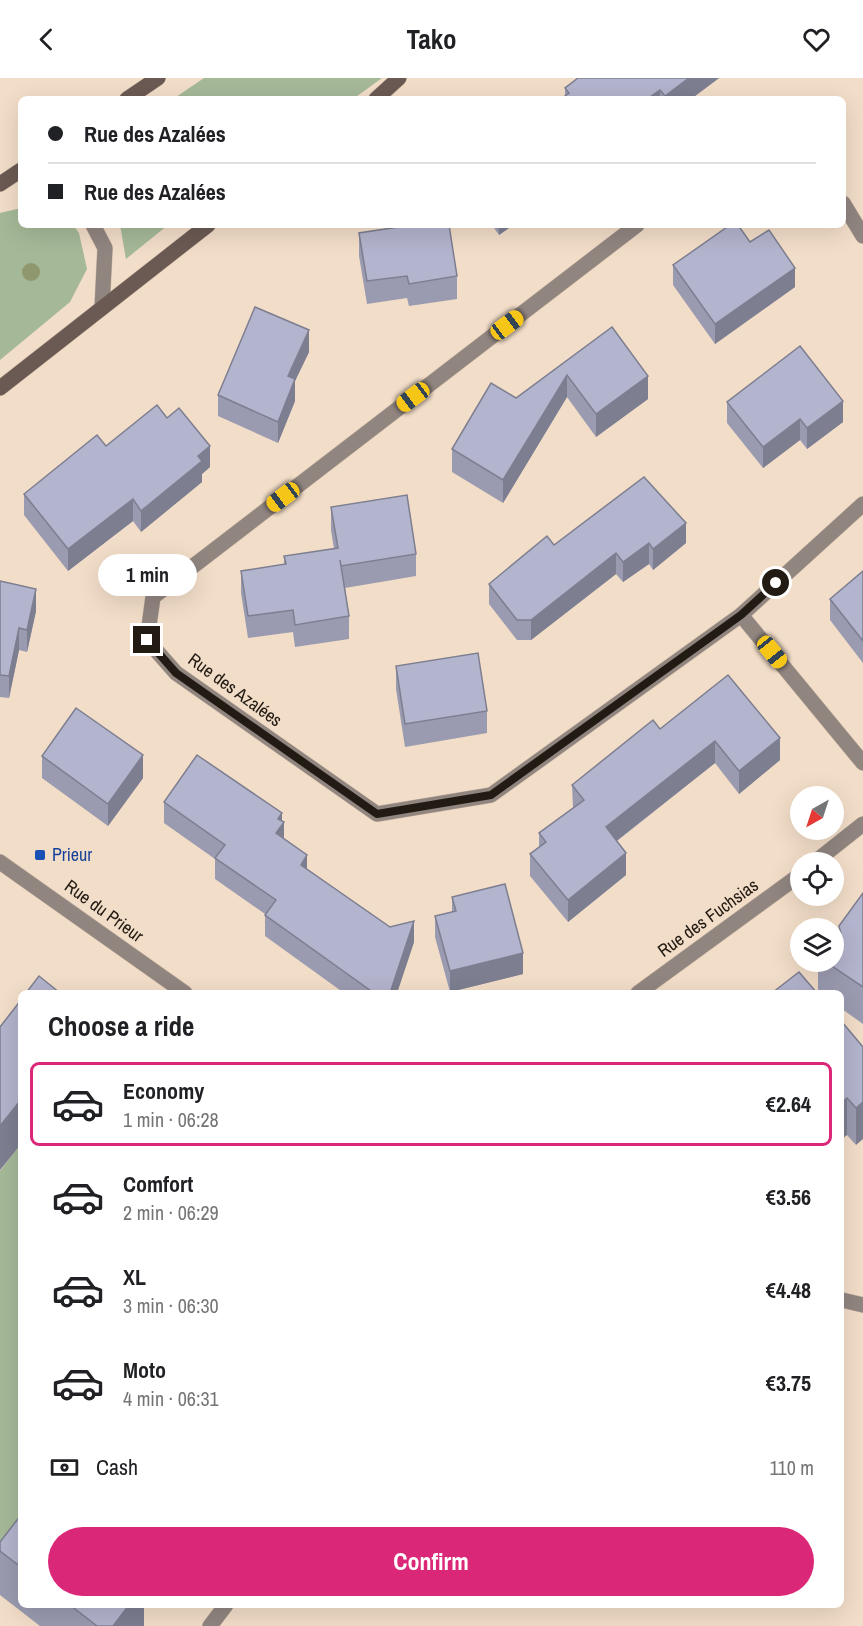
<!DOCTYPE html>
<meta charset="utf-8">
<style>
:root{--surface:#fff;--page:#f2f2f2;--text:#202124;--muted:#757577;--line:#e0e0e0;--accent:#db2777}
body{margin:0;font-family:"Archivo Narrow",sans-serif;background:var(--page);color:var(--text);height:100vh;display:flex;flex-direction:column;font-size:22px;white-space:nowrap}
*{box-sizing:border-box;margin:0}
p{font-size:20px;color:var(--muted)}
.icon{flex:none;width:33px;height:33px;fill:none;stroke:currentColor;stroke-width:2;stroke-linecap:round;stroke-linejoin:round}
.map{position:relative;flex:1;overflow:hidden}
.details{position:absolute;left:18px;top:912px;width:826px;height:618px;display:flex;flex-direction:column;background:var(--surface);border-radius:9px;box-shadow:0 6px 24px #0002}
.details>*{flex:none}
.hud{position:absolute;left:18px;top:18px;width:828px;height:132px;border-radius:9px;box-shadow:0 6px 24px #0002;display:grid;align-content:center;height:132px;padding:0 30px;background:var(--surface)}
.needle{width:39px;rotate:219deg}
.tools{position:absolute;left:790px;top:708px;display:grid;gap:12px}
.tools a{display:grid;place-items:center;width:54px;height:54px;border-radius:50%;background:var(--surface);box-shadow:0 6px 24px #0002;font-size:30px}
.end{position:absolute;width:27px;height:27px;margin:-14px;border:8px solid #221b13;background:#fff;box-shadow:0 0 0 3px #fff}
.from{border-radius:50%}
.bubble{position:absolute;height:42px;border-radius:21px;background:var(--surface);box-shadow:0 6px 24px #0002;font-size:20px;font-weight:700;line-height:42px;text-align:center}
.car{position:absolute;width:18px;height:36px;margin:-18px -9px;border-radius:8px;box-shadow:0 0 4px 2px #0007;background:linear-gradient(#f5c518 24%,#345 0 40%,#f5c518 0 76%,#345 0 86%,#f5c518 0)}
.hud b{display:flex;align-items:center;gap:21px;height:57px;font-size:22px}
.hud b+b{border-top:2px solid var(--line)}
.hud i{width:15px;height:15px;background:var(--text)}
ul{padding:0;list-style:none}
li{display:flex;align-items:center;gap:18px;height:84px;margin:0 12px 9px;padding:0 18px;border:3px solid transparent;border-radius:9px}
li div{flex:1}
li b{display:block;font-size:22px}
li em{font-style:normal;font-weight:700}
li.current{border-color:var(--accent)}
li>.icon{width:54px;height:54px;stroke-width:1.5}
h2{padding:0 30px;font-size:27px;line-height:72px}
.pay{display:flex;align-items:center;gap:15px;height:66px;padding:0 30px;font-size:22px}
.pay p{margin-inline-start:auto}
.primary-button{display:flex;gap:12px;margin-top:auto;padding:12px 30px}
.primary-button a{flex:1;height:69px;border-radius:36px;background:var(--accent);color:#fff;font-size:24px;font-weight:700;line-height:69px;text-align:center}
header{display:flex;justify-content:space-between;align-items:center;height:78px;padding:0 30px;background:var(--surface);font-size:27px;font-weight:700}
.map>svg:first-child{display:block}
</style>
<header><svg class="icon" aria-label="back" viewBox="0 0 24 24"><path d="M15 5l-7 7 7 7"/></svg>Tako<svg class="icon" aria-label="heart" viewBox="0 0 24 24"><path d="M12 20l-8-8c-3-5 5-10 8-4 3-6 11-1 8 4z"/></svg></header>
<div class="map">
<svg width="863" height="1548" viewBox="0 0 863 1548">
<rect width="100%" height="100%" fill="#f2ddc8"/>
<g fill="#a5b998">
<path d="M 204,0 L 382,0 L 353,21 L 173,21 Z"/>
<path d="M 21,130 L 21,147 L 73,147 L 79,155 L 87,191 L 70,224 L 0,282 L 0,135 Z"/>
<path d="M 120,147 L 168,147 L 126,181 Z"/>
<path d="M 21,1065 L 21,1481 L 0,1508 L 0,1093 Z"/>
</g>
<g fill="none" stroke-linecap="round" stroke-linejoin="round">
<defs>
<path id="service" d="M 210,1548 L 226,1527"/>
<g id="minor">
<path d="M 843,125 L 863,158"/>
<path d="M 637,147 L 153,519 L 147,562 L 176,595 L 377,736 L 491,717 L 741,537 L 863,426"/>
<path d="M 741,537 L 863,685"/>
<path d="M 0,784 L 185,915"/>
<path d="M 815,784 L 863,746"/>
<path d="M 638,915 L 801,796"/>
<path d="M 842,1222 L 863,1227"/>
</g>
<path id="tertiary" d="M 93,147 L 105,170 L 102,230"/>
<g id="secondary">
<path d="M 127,21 L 158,0"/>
<path d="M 376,21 L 399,0"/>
<path d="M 0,106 L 21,92"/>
<path d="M 0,310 L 208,147"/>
</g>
</defs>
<use href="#service" stroke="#cdbaa7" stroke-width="16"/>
<use href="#minor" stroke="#cdbaa7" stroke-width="16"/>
<use href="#tertiary" stroke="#cdbaa7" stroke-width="16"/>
<use href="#secondary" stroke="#cdbaa7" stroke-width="16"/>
<use href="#service" stroke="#918580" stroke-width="15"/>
<use href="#minor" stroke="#918580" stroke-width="15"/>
<use href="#tertiary" stroke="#918580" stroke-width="15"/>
<use href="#secondary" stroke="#6b5a53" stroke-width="15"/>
</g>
<circle fill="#8e976e" cx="31" cy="194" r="9"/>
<g fill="#9a9bb0">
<path d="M 719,0 L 691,21 L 561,21 L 565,18 L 565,10 Z"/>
<path d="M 492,147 L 513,147 L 499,157 Z"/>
<path d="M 359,155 L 457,198 L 457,221 L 409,228 L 407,220 L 367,226 L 359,178 Z"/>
<path d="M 750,164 L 795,209 L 715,266 L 673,207 L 673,187 Z"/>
<path d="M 612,249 L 648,321 L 596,359 L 567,319 L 503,425 L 452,394 L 452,371 L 516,320 Z"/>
<path d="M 309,274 L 295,303 L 295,323 L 278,365 L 218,338 L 218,317 Z"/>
<path d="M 727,324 L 843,344 L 807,371 L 800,362 L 763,390 L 727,345 Z"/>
<path d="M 167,340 L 210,389 L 202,396 L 202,404 L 141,454 L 133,443 L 68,493 L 24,437 L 24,416 L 106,368 Z"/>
<path d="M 331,429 L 416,476 L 416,498 L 345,510 L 349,538 L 349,561 L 295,569 L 293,554 L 248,560 L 241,515 L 241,493 L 284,486 L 284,478 L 334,471 L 331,452 Z"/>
<path d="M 686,465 L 653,492 L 649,486 L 623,504 L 616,496 L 531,562 L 517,562 L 489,526 L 489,506 L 554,467 Z"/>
<path d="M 863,493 L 863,585 L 830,542 L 830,521 Z"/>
<path d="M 0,503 L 36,533 L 27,574 L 19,572 L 9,620 L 0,619 Z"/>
<path d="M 396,588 L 487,633 L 487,655 L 405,669 L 396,611 Z"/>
<path d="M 728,597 L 780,682 L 739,716 L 715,685 L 617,763 L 626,797 L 568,844 L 530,798 L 530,776 L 539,769 L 539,755 L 573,730 L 572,707 L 660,651 Z"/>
<path d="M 42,678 L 143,700 L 108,748 L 42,700 Z"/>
<path d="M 164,724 L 282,743 L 284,761 L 307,791 L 390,849 L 414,864 L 397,915 L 344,915 L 265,858 L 265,836 L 215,801 L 215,781 L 164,745 Z"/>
<path d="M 863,815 L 863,946 L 842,931 L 842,915 L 818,915 L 818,884 L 834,884 L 839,862 L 839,848 Z"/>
<path d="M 452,819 L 523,896 L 450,914 L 435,859 L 435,838 L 452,834 Z"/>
<path d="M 21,922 L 21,1067 L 20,1067 L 0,1092 Z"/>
<path d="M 842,944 L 863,969 L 856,1067 L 847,1057 Z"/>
<path d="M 21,1437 L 21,1527 L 144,1527 L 144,1548 L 40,1548 L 0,1517 L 0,1464 Z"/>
</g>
<g fill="#7d7e90">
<path d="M 689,0 L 719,0 L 691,21 L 665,21 L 665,18 Z"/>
<path d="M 660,12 L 660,21 L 647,21 Z"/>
<path d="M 499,147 L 513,147 L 499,157 Z"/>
<path d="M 795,190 L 795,209 L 715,266 L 715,246 Z"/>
<path d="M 309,252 L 309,274 L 295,303 L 295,323 L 278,365 L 278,344 L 288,298 Z"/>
<path d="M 567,297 L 567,319 L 503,425 L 503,402 Z"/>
<path d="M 648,298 L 648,321 L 596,359 L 596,336 Z"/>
<path d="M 843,323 L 843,344 L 807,371 L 807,350 Z"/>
<path d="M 800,341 L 800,362 L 763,390 L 763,369 Z"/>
<path d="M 210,368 L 210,389 L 202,396 L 202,404 L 141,454 L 141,433 L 198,378 Z"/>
<path d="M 133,421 L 133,443 L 68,493 L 68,471 Z"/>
<path d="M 686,445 L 686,465 L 653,492 L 653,471 Z"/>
<path d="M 649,465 L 649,486 L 623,504 L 623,484 Z"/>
<path d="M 616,475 L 616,496 L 531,562 L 531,542 Z"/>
<path d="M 36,511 L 36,533 L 27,574 L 27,552 Z"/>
<path d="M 19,550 L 19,572 L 9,620 L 9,598 Z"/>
<path d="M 780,660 L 780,682 L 739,716 L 739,693 Z"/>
<path d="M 715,663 L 715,685 L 606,771 L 606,749 Z"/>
<path d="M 143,677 L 143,700 L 108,748 L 108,726 Z"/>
<path d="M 282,735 L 282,747 L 284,744 L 284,765 L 276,755 L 278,741 Z"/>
<path d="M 626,775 L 626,797 L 568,844 L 568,822 Z"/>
<path d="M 307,777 L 307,799 L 301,787 Z"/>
<path d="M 414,843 L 414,864 L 397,915 L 390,915 Z"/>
<path d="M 523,875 L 523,896 L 450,914 L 450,893 Z"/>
<path d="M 847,1020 L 847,1057 L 842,1061 L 842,1024 Z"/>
<path d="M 20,1023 L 20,1067 L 0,1092 L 0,1048 Z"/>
<path d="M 863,1024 L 863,1061 L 856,1067 L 856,1030 Z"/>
<path d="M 129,1527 L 144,1527 L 144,1548 L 113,1548 Z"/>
</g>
<g fill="#b3b4cd" stroke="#7d7e90" stroke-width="1.5">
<path d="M 578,0 L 689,0 L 665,18 L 660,12 L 647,21 L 561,21 L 569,15 L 565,10 Z"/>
<path d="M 412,147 L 449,147 L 457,198 L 409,206 L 407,198 L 367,203 L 359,155 Z"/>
<path d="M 730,147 L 738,147 L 750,164 L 769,152 L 795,190 L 715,246 L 673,187 Z"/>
<path d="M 255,229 L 309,252 L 288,298 L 295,301 L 278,344 L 218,317 Z"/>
<path d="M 612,249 L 648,298 L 596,336 L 567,297 L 503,402 L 452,371 L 491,305 L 516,320 Z"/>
<path d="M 800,268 L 843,323 L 807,350 L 800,341 L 763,369 L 727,324 Z"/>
<path d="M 157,327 L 167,340 L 179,330 L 210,368 L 198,378 L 202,383 L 141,433 L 133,421 L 68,471 L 24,416 L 97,357 L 106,368 Z"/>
<path d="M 644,399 L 686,445 L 653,471 L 649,465 L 623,484 L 616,475 L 531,542 L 517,542 L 489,506 L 547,458 L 554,467 Z"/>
<path d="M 407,417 L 416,476 L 341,488 L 340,482 L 349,538 L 295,547 L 293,532 L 248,538 L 241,493 L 286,486 L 284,478 L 338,470 L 331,429 Z"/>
<path d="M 863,493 L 863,563 L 830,521 Z"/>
<path d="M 0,503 L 36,511 L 27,552 L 19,550 L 9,598 L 0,597 Z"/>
<path d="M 478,575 L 487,633 L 405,646 L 396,588 Z"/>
<path d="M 728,597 L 780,660 L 739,693 L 715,663 L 606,749 L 626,775 L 568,822 L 530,776 L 546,764 L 539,755 L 584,722 L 572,707 L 653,642 L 660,651 Z"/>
<path d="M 76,630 L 143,677 L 108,726 L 42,678 Z"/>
<path d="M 197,677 L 282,735 L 278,741 L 284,744 L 276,755 L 307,777 L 301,787 L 390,849 L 414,843 L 390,915 L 374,915 L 265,837 L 276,822 L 215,780 L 225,767 L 164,724 Z"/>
<path d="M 505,806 L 523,875 L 450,893 L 435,838 L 456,833 L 452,819 Z"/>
<path d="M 863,815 L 863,909 L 826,884 L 834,884 L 834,866 L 842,860 L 839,848 Z"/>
<path d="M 799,894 L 817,915 L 772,915 Z"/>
<path d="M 39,898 L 60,915 L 26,915 Z"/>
<path d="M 21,922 L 21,1023 L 20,1023 L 0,1048 L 0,949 Z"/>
<path d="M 842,944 L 863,969 L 863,1024 L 856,1030 L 847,1020 L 842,1024 Z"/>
<path d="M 21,1437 L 21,1489 L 0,1473 L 0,1464 Z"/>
<path d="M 70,1527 L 129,1527 L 113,1548 L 97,1548 Z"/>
</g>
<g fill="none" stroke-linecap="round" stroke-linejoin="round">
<path stroke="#221b13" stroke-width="8" d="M 147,562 L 176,595 L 377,736 L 491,717 L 741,537 L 776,505"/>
</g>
<rect fill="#1a4fb4" stroke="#f2ddc8" stroke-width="2" x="34" y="771" width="12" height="12" rx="3"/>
<g text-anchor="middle" stroke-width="5" stroke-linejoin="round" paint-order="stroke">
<g font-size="18" fill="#221b13" stroke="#f2ddc8">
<text transform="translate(235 612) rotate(36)" y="6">Rue des Azalées</text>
<text transform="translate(104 833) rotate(36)" y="6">Rue du Prieur</text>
<text transform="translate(708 840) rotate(-36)" y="6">Rue des Fuchsias</text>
</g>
<g font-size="18" fill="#164399" stroke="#f2ddc8" text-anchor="start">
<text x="52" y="783">Prieur</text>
</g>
</g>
</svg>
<div class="tools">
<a><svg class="needle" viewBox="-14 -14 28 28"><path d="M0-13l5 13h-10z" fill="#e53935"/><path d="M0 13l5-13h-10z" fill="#757577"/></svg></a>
<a><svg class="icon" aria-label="locate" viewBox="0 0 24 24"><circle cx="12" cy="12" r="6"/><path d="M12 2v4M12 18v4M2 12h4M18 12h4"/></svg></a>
<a><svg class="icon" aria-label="layers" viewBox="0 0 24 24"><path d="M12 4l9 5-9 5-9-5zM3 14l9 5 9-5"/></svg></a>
</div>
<i class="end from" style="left:776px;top:505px"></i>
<i class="end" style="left:147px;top:562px"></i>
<div class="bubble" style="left:98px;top:476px;width:99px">1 min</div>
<i class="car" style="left:507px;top:247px;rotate:53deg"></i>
<i class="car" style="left:413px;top:319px;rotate:233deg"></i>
<i class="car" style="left:283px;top:419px;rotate:233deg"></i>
<i class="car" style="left:772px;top:574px;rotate:141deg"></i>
<div class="hud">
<b><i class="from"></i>Rue des Azalées</b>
<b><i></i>Rue des Azalées</b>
</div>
<section class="details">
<h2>Choose a ride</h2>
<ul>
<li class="current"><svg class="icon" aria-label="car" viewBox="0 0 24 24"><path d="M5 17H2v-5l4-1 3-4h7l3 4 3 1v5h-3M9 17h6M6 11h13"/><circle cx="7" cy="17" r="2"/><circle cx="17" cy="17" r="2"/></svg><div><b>Economy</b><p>1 min · 06:28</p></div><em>€2.64</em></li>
<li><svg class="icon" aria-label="car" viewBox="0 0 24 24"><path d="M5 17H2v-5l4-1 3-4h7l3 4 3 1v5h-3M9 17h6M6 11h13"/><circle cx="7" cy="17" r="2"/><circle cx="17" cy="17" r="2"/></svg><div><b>Comfort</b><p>2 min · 06:29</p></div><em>€3.56</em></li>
<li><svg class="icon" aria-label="car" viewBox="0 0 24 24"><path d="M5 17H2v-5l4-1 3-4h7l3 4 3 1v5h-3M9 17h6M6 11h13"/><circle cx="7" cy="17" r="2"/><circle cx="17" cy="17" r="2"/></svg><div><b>XL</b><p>3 min · 06:30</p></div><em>€4.48</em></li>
<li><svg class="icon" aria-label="car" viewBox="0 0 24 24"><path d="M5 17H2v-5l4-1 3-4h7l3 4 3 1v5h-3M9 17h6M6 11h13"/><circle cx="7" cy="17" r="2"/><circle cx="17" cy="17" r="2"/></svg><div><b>Moto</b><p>4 min · 06:31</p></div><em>€3.75</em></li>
</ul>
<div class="pay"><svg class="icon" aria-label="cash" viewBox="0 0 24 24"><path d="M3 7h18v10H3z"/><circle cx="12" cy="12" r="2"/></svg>Cash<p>110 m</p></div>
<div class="primary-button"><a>Confirm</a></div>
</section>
</div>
